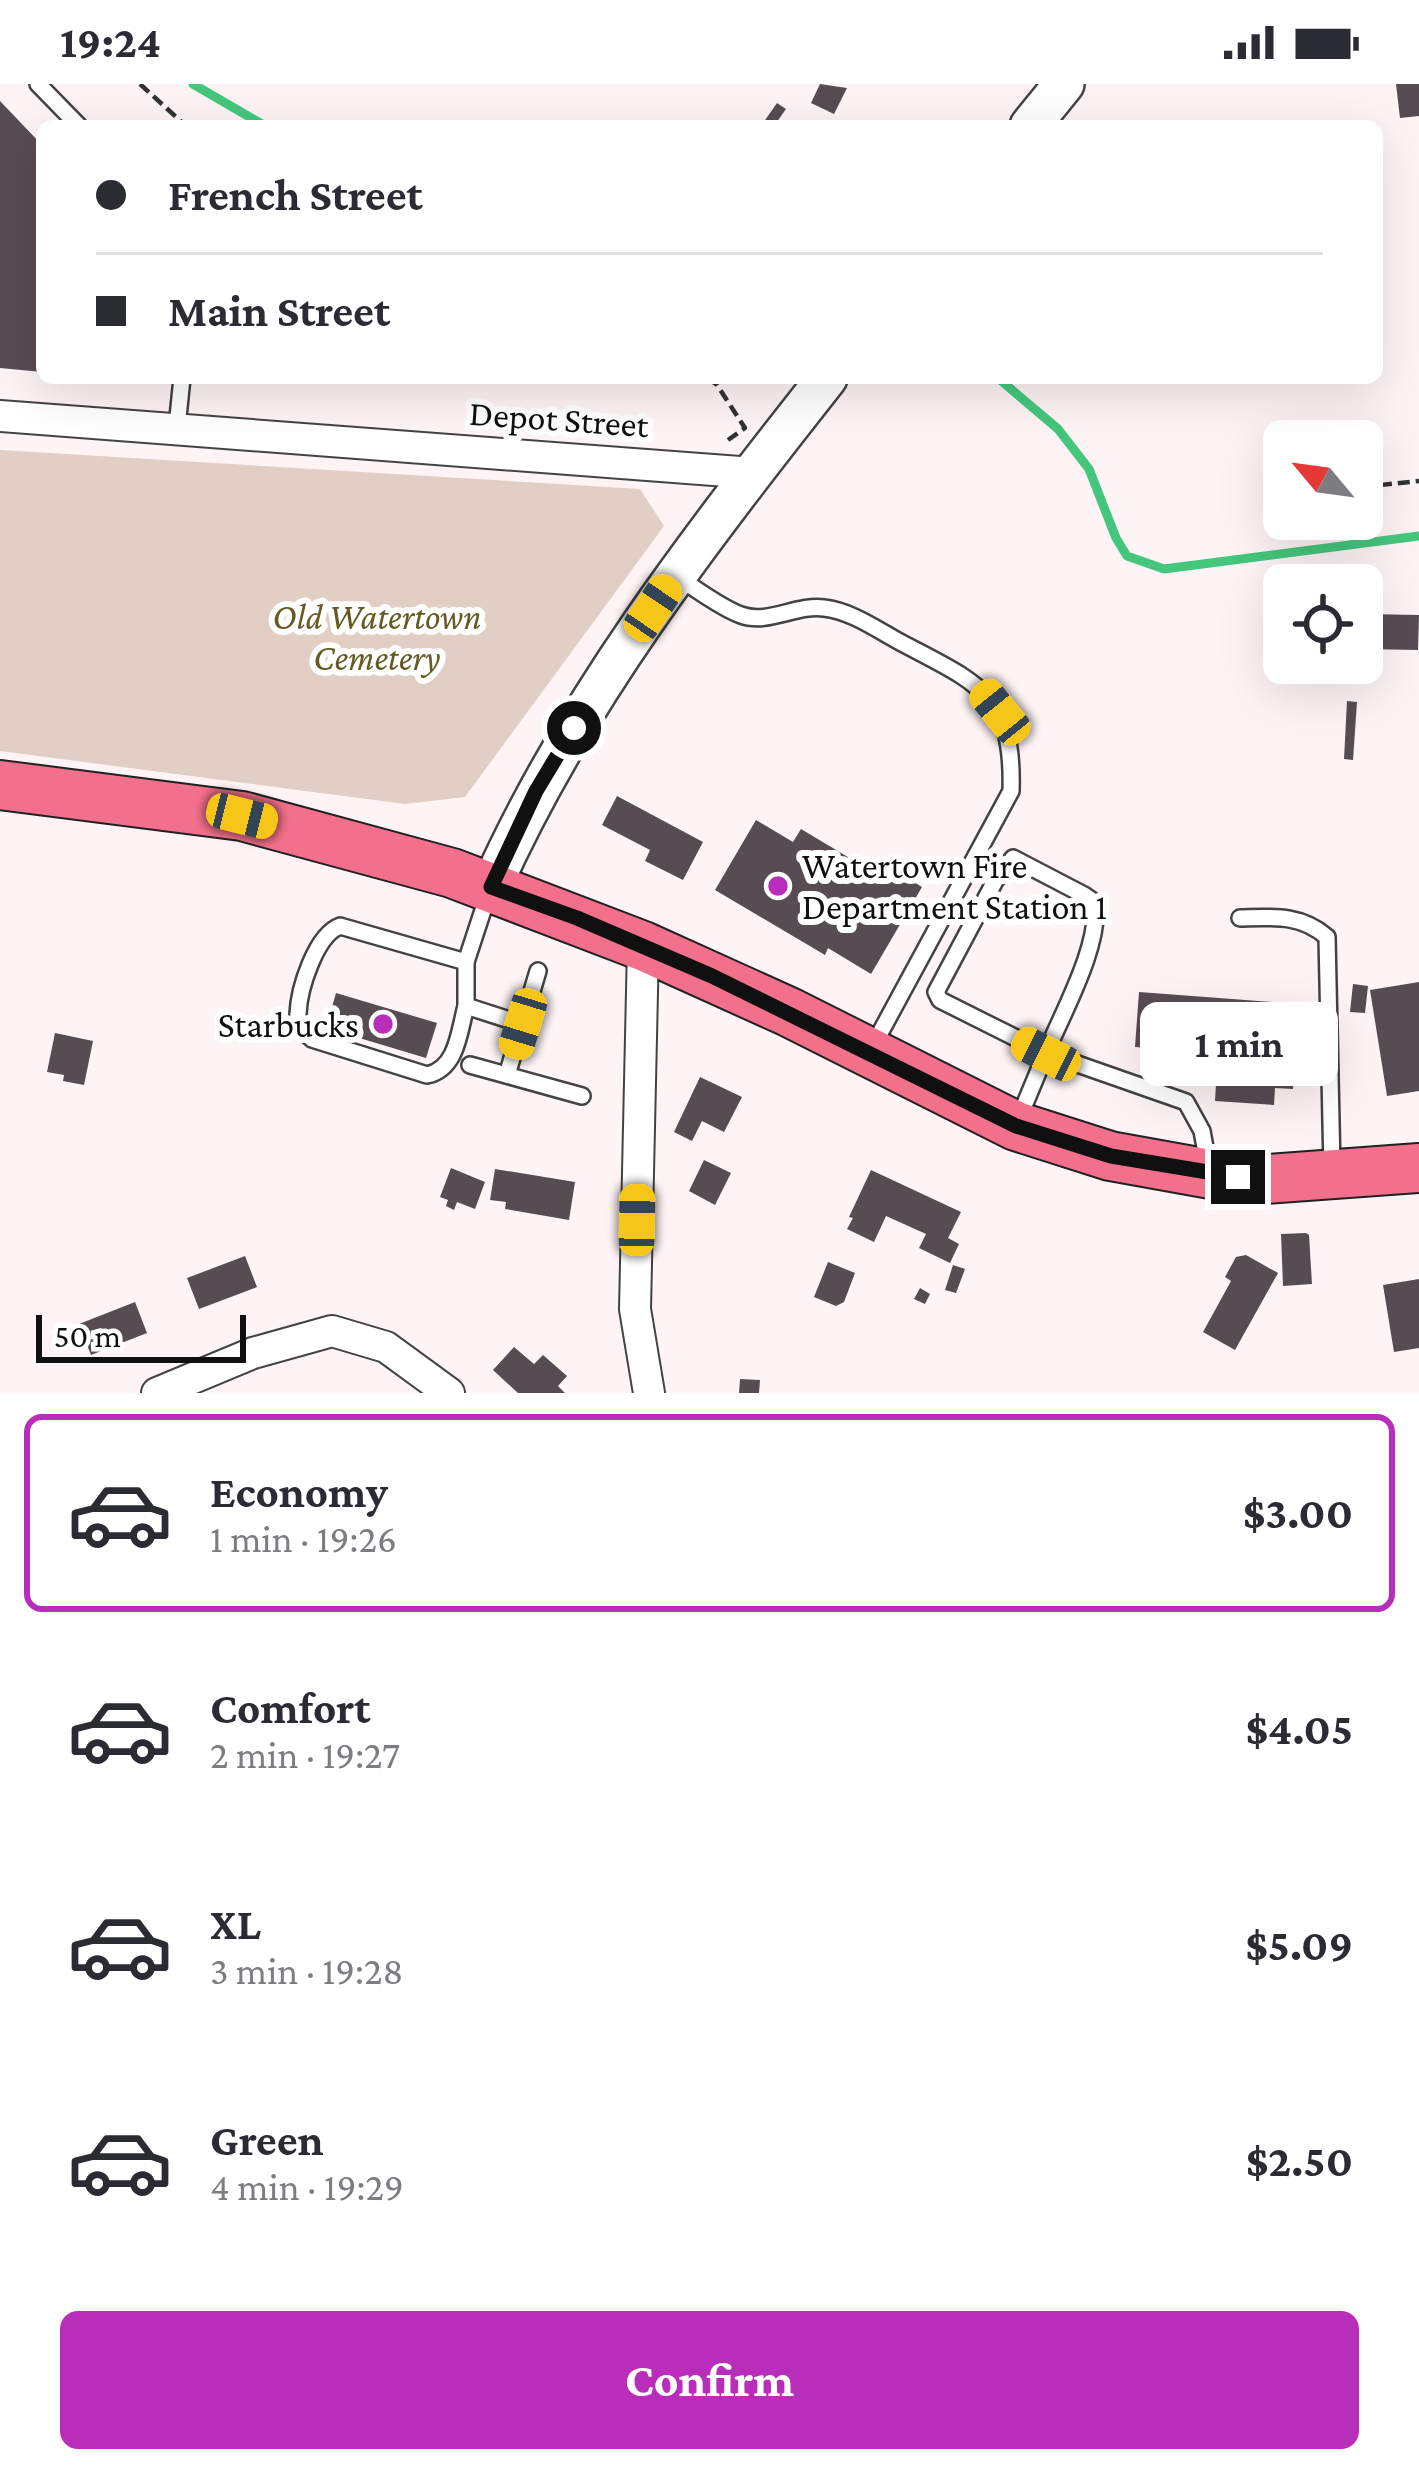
<!DOCTYPE html>
<meta charset="utf-8">
<style>
:root{--surface:#fff;--page:#f2f2f3;--text:#2b2b33;--muted:#7c7c81;--line:#e1e1e2;--accent:#b82dba}
body{margin:0;font-family:"Crimson Pro",serif;background:var(--page);color:var(--text);height:100vh;display:flex;flex-direction:column;font-size:45px;white-space:nowrap}
*{box-sizing:border-box;margin:0}
p{font-size:39px;color:var(--muted)}
.icon{flex:none;width:66px;height:66px;fill:none;stroke:currentColor;stroke-width:2;stroke-linecap:round;stroke-linejoin:round}
.map{position:relative;height:1309px;overflow:hidden}
.sheet{display:flex;flex-direction:column;background:var(--surface);flex:1}
.sheet>*{flex:none}
.hud{position:absolute;left:36px;top:36px;width:1347px;height:264px;border-radius:18px;box-shadow:0 12px 48px #0002;display:grid;align-content:center;height:264px;padding:0 60px;background:var(--surface)}
.needle{width:78px;rotate:299deg}
.tools{position:absolute;left:1263px;top:336px;display:grid;gap:24px}
.tools a{display:grid;place-items:center;width:120px;height:120px;border-radius:18px;background:var(--surface);box-shadow:0 12px 48px #0002;font-size:60px}
.scale{position:absolute;left:36px;bottom:30px;width:210px;box-sizing:border-box;padding-left:12px;border:6px solid #101010;border-top:0;font-size:33px;line-height:42px;white-space:nowrap;color:#101010;-webkit-text-stroke:9px #fff;paint-order:stroke}
.end{position:absolute;width:54px;height:54px;margin:-27px;border:15px solid #101010;background:#fff;box-shadow:0 0 0 6px #fff}
.from{border-radius:50%}
.bubble{position:absolute;height:84px;border-radius:18px;background:var(--surface);box-shadow:0 12px 48px #0002;font-size:39px;font-weight:700;line-height:84px;text-align:center}
.car{position:absolute;width:36px;height:72px;margin:-36px -18px;border-radius:15px;box-shadow:0 0 9px 3px #0007;background:linear-gradient(#f5c518 24%,#345 0 40%,#f5c518 0 76%,#345 0 86%,#f5c518 0)}
.hud b{display:flex;align-items:center;gap:42px;height:114px;font-size:45px}
.hud b+b{border-top:3px solid var(--line)}
.hud i{width:30px;height:30px;background:var(--text)}
ul{padding:21px 0 0;list-style:none}
li{display:flex;align-items:center;gap:36px;height:198px;margin:0 24px 18px;padding:0 36px;border:6px solid transparent;border-radius:18px}
li div{flex:1}
li b{display:block;font-size:45px}
li em{font-style:normal;font-weight:700}
li.active{border-color:var(--accent)}
li>.icon{width:108px;height:108px;stroke-width:1.5}
.button{display:flex;gap:24px;margin-top:auto;padding:24px 60px}
.button a{flex:1;height:138px;border-radius:18px;background:var(--accent);color:#fff;font-size:48px;font-weight:700;line-height:138px;text-align:center}
.status{display:flex;justify-content:space-between;align-items:center;height:84px;padding:0 60px;background:var(--surface);direction:ltr}
.status svg{height:33px;fill:currentColor}
.map>svg:first-child{display:block}
</style>
<div class="status"><b>19:24</b><svg viewBox="0 0 49 12"><path d="M0 12V9h3v3zM5 12V6h3v6zM10 12V3h3v9zM15 12V0h3v12zM26 1h20v11H26zM47 4h2v5h-2z"/></svg></div>
<div class="map">
<svg width="1419" height="1309" viewBox="0 0 1419 1309">
<rect width="100%" height="100%" fill="#fef3f5"/>
<path fill="#e1cec4" d="M 0,366 L 640,405 L 664,442 L 465,713 L 405,720 L 0,667 Z"/>
<g fill="none" stroke-linecap="round" stroke-linejoin="round">
<g stroke="#44c77d" stroke-width="9">
<path d="M 193,0 L 265,42"/>
<path d="M 998,294 L 1058,345 L 1089,385 L 1116,454 L 1127,472 L 1164,485 L 1419,452"/>
</g>
</g>
<g fill="#584c53">
<path d="M 820,0 L 847,4 L 834,30 L 811,19 Z"/>
<path d="M 1396,0 L 1419,0 L 1419,32 L 1400,34 Z"/>
<path d="M 0,17 L 42,61 L 42,288 L 0,284 Z"/>
<path d="M 777,19 L 786,25 L 774,42 L 766,42 L 763,39 Z"/>
<path d="M 1365,530 L 1419,531 L 1418,566 L 1364,565 Z"/>
<path d="M 1347,617 L 1357,618 L 1353,676 L 1344,675 Z"/>
<path d="M 617,712 L 703,758 L 683,796 L 645,777 L 650,766 L 602,741 Z"/>
<path d="M 756,736 L 793,758 L 801,745 L 873,788 L 879,777 L 922,803 L 871,890 L 828,864 L 825,871 L 715,806 Z"/>
<path d="M 1419,898 L 1419,1007 L 1387,1012 L 1370,906 Z"/>
<path d="M 1353,900 L 1368,902 L 1365,929 L 1350,928 Z"/>
<path d="M 1139,908 L 1299,920 L 1293,1005 L 1275,1004 L 1274,1021 L 1215,1017 L 1216,1000 L 1202,998 L 1204,968 L 1135,963 Z"/>
<path d="M 336,909 L 437,939 L 426,974 L 326,944 Z"/>
<path d="M 55,949 L 93,957 L 84,1001 L 63,997 L 64,991 L 47,988 Z"/>
<path d="M 700,993 L 742,1013 L 724,1048 L 702,1037 L 692,1057 L 674,1048 Z"/>
<path d="M 704,1076 L 731,1089 L 715,1121 L 689,1107 Z"/>
<path d="M 451,1084 L 485,1098 L 475,1125 L 457,1118 L 454,1126 L 446,1122 L 448,1116 L 440,1113 Z"/>
<path d="M 495,1085 L 575,1098 L 569,1136 L 505,1125 L 506,1118 L 490,1116 Z"/>
<path d="M 871,1086 L 961,1128 L 948,1154 L 959,1160 L 950,1179 L 919,1164 L 926,1150 L 886,1132 L 874,1158 L 847,1145 L 853,1134 L 849,1133 Z"/>
<path d="M 1306,1149 L 1309,1151 L 1312,1200 L 1283,1202 L 1281,1150 Z"/>
<path d="M 1246,1171 L 1278,1189 L 1235,1266 L 1203,1248 L 1231,1197 L 1225,1193 L 1236,1173 Z"/>
<path d="M 245,1172 L 257,1203 L 199,1225 L 187,1194 Z"/>
<path d="M 828,1178 L 855,1189 L 844,1218 L 836,1222 L 814,1213 Z"/>
<path d="M 953,1181 L 965,1185 L 956,1209 L 945,1206 Z"/>
<path d="M 1419,1195 L 1419,1264 L 1394,1268 L 1383,1201 Z"/>
<path d="M 920,1204 L 930,1210 L 925,1220 L 914,1215 Z"/>
<path d="M 135,1218 L 147,1249 L 91,1271 L 79,1240 Z"/>
<path d="M 514,1263 L 534,1280 L 543,1271 L 567,1292 L 558,1302 L 565,1309 L 518,1309 L 493,1286 Z"/>
<path d="M 740,1295 L 760,1296 L 759,1309 L 739,1309 Z"/>
</g>
<g fill="none" stroke-linecap="round" stroke-linejoin="round">
<defs>
<g id="service">
<path d="M 38,0 L 79,42"/>
<path d="M 177,343 L 182,294"/>
<path d="M 677,493 C 697,505 719,523 741,531 C 768,541 797,520 824,524 C 851,527 876,545 900,558 C 977,599 1014,609 1011,707 L 873,962"/>
<path d="M 488,811 L 466,878 L 466,922 L 522,940"/>
<path d="M 1240,834 C 1273,833 1301,830 1327,853 L 1332,1084"/>
<path d="M 466,922 C 459,948 457,985 427,991 L 312,955 C 304,948 297,941 298,930 C 299,904 316,851 340,842 L 466,878"/>
<path d="M 470,981 L 582,1012"/>
<path d="M 507,991 L 538,887"/>
<path d="M 1017,1039 L 1046,969 L 940,916 L 936,908 L 995,797 L 1013,774 L 1084,811 L 1094,818 C 1103,857 1061,932 1046,969 L 1186,1018 L 1202,1047 L 1209,1085"/>
</g>
<g id="minor">
<path d="M 0,332 L 753,389"/>
<path d="M 643,862 L 635,1225 L 649,1309"/>
<path d="M 157,1309 L 253,1269 L 332,1247 L 386,1263 L 449,1309"/>
</g>
<g id="tertiary">
<path d="M 1030,42 L 1064,0"/>
<path d="M 491,803 C 575,615 701,454 827,294"/>
</g>
<path id="primary" d="M 0,701 L 242,732 L 452,789 L 643,862 L 789,928 L 1016,1042 L 1110,1072 L 1210,1090 L 1267,1095 L 1419,1084"/>
</defs>
<use href="#service" stroke="#434343" stroke-width="20"/>
<use href="#minor" stroke="#434343" stroke-width="34"/>
<use href="#tertiary" stroke="#434343" stroke-width="44"/>
<use href="#primary" stroke="#212121" stroke-width="52"/>
<g stroke="#323232" stroke-width="4.5" stroke-dasharray="12 6" stroke-linecap="butt">
<path d="M 140,0 L 186,42"/>
<path d="M 708,294 L 717,301 L 745,344 L 728,356"/>
<path d="M 1362,403 L 1419,397"/>
<path d="M 1264,415 L 1284,413"/>
</g>
<use href="#service" stroke="#fff" stroke-width="15"/>
<use href="#minor" stroke="#fff" stroke-width="30"/>
<use href="#tertiary" stroke="#fff" stroke-width="39"/>
<use href="#primary" stroke="#f2708b" stroke-width="48"/>
</g>
<g fill="none" stroke-linecap="round" stroke-linejoin="round">
<path stroke="#101010" stroke-width="15" d="M 574,644 L 536,707 L 491,803 L 577,834 L 712,892 L 1016,1042 L 1111,1072 L 1238,1093"/>
</g>
<g fill="#b82dba" stroke="#fff" stroke-width="4.5">
<circle cx="778" cy="802" r="12"/>
<circle cx="383" cy="940" r="12"/>
</g>
<g text-anchor="middle" stroke-width="12" stroke-linejoin="round" paint-order="stroke">
<g font-size="36" fill="#101010" stroke="#fff">
<text transform="translate(559 334) rotate(4)" y="13">Depot Street</text>
</g>
<g font-size="36" font-style="italic" fill="#655a22" stroke="#fff">
<text x="377" y="545">Old Watertown<tspan x="377" dy="41">Cemetery</tspan></text>
</g>
<g font-size="36" fill="#101010" stroke="#fff" text-anchor="start">
<text x="802" y="794">Watertown Fire<tspan x="802" dy="41">Department Station 1</tspan></text>
<text x="359" y="953" text-anchor="end">Starbucks</text>
</g>
</g>
</svg>
<div class="tools">
<a><svg class="needle" viewBox="-14 -14 28 28"><path d="M0-13l5 13h-10z" fill="#e53935"/><path d="M0 13l5-13h-10z" fill="#7c7c81"/></svg></a>
<a><svg class="icon" aria-label="locate" viewBox="0 0 24 24"><circle cx="12" cy="12" r="6"/><path d="M12 2v4M12 18v4M2 12h4M18 12h4"/></svg></a>
</div>
<div class="scale">50 m</div>
<i class="end from" style="left:574px;top:644px"></i>
<i class="end" style="left:1238px;top:1093px"></i>
<div class="bubble" style="left:1140px;top:918px;width:198px">1 min</div>
<i class="car" style="left:653px;top:524px;rotate:34deg"></i>
<i class="car" style="left:1000px;top:628px;rotate:321deg"></i>
<i class="car" style="left:242px;top:732px;rotate:104deg"></i>
<i class="car" style="left:523px;top:940px;rotate:197deg"></i>
<i class="car" style="left:1046px;top:970px;rotate:297deg"></i>
<i class="car" style="left:637px;top:1136px;rotate:1deg"></i>
<div class="hud">
<b><i class="from"></i>French Street</b>
<b><i></i>Main Street</b>
</div>
</div>
<section class="sheet">
<ul>
<li class="active"><svg class="icon" aria-label="car" viewBox="0 0 24 24"><path d="M5 17H2v-5l4-1 3-4h7l3 4 3 1v5h-3M9 17h6M6 11h13"/><circle cx="7" cy="17" r="2"/><circle cx="17" cy="17" r="2"/></svg><div><b>Economy</b><p>1 min · 19:26</p></div><em>$3.00</em></li>
<li><svg class="icon" aria-label="car" viewBox="0 0 24 24"><path d="M5 17H2v-5l4-1 3-4h7l3 4 3 1v5h-3M9 17h6M6 11h13"/><circle cx="7" cy="17" r="2"/><circle cx="17" cy="17" r="2"/></svg><div><b>Comfort</b><p>2 min · 19:27</p></div><em>$4.05</em></li>
<li><svg class="icon" aria-label="car" viewBox="0 0 24 24"><path d="M5 17H2v-5l4-1 3-4h7l3 4 3 1v5h-3M9 17h6M6 11h13"/><circle cx="7" cy="17" r="2"/><circle cx="17" cy="17" r="2"/></svg><div><b>XL</b><p>3 min · 19:28</p></div><em>$5.09</em></li>
<li><svg class="icon" aria-label="car" viewBox="0 0 24 24"><path d="M5 17H2v-5l4-1 3-4h7l3 4 3 1v5h-3M9 17h6M6 11h13"/><circle cx="7" cy="17" r="2"/><circle cx="17" cy="17" r="2"/></svg><div><b>Green</b><p>4 min · 19:29</p></div><em>$2.50</em></li>
</ul>
<div class="button"><a>Confirm</a></div>
</section>
